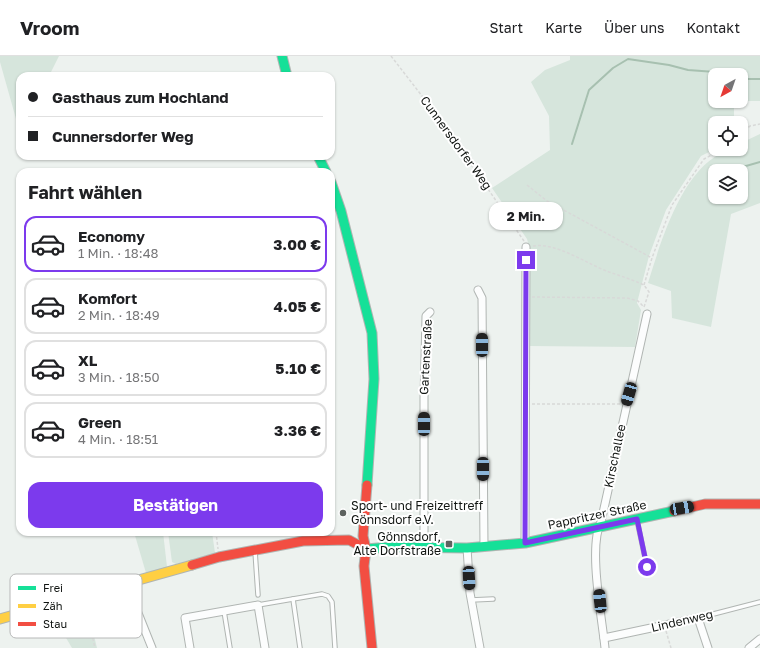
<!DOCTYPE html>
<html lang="de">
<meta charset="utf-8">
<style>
:root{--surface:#fff;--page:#f2f2f2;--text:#202124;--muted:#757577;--line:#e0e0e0;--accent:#7c3aed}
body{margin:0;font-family:"Golos Text",sans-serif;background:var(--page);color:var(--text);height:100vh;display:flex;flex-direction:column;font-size:15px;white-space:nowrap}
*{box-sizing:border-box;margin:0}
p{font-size:13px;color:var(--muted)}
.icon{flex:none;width:22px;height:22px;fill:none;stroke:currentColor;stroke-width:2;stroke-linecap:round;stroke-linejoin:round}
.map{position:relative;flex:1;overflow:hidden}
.sheet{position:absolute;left:16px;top:112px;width:319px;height:368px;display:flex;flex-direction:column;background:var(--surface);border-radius:12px;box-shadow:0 1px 3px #0004}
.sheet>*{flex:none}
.top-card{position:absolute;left:16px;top:16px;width:319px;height:88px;border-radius:12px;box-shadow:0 1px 3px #0004;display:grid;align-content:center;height:88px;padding:0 12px;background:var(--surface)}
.needle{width:26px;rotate:220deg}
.controls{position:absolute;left:708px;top:12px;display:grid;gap:8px}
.controls a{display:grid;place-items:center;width:40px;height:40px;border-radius:8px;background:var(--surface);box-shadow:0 1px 3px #0004;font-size:20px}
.end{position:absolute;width:18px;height:18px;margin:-9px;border:5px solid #7c3aed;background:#fff;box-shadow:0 0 0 2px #fff}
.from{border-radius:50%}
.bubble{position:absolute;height:28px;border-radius:12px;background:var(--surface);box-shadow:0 1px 3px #0004;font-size:13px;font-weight:700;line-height:28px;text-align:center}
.car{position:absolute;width:12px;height:24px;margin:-12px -6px;border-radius:5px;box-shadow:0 0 3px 1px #0007;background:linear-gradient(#222 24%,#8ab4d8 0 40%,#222 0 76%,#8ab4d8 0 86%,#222 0)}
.top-card b{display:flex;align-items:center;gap:14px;height:38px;font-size:15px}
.top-card b+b{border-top:1px solid var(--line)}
.top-card i{width:10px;height:10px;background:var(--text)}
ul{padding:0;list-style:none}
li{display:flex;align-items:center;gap:12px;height:56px;margin:0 8px 6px;padding:0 4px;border:2px solid var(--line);border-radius:12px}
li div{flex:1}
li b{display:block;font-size:15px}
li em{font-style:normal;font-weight:700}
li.active{border-color:var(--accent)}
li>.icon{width:36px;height:36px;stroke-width:1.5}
h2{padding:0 12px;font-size:18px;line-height:48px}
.primary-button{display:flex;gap:8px;margin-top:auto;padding:8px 12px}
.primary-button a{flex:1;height:46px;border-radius:12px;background:var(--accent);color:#fff;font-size:16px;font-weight:700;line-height:46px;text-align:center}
header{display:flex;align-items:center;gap:24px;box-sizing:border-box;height:56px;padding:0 20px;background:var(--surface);border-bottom:1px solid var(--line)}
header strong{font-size:19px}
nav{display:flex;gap:22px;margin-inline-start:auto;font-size:14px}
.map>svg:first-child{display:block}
</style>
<header>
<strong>Vroom</strong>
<nav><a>Start</a><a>Karte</a><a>Über uns</a><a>Kontakt</a></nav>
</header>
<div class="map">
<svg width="760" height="592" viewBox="0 0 760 592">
<rect width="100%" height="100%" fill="#edf2ef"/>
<g fill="#d6e5dc" fill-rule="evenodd">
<path d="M 0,0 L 59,0 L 49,20 L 20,20 L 20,77 L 0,6 Z"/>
<path d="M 570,0 L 760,0 L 760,45 L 739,45 L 741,45 L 741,19 L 715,19 L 715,45 L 734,45 L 734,67 L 715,67 L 715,93 L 701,100 L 666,154 L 649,200 L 637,247 L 641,254 L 635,291 L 529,290 L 530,194 L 527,183 L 492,132 L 550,94 L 549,60 L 531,26 L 545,14 L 570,4 Z"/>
<path d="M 760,78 L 760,147 L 731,158 L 711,271 L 672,262 L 671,235 L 648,227 C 661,186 687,93 741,93 L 741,87 ZM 715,115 L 741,115 L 741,141 L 715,141 Z"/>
<path d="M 134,476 L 163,476 L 167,511 L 146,517 Z"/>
<path d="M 168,476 L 212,476 L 215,497 L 176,508 L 172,506 Z"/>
<path d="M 86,547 L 97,592 L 72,592 L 52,558 Z"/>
</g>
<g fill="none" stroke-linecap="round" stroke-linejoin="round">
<g stroke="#a7c0b0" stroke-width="2">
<path d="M 741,21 L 748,23 L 760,23"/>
<path d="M 572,88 L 589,34 L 613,12 L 628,3 L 669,9 L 688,14 L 729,17 L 735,19"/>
<path d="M 735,115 L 739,112 L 760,106"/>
</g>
<defs>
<g id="lane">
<path d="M 637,464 L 647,511"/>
<path d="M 255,495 L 258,539"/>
<path d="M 293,543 L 300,592"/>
<path d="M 471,544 L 493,543"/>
<path d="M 258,549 L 322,538 L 328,540 L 332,546 L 335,592"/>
<path d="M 224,555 L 230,592"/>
<path d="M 698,562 L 760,546"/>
</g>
<g id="street">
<path d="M 478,234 L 482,242 L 484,491"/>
<path d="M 525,487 L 526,191"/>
<path d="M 424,491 L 424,342 L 426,260 L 430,256"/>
<path d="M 467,492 L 470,537 L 480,592"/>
<path d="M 126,527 L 152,592"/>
<path d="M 604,582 L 698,562 L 708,592"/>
<path d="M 190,592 L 185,562 L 258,549 L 265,592"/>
<path d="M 605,592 C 602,562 588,490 601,466 L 647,258"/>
<path d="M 749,592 L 760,583"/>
</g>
<g id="fast">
<path d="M 282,0 L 287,20"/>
<path d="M 318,100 L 326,116"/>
<path d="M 331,126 L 341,155 L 372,277 L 374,323 L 367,429"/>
<path d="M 366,493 L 390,491 L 467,492 L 525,487 L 674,455"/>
</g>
<path id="slow" d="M 0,563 L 192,509"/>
<g id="jam">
<path d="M 367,429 L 363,480 L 366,493 L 364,510 L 372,592"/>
<path d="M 674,455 L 705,448 L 760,448"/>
<path d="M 192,509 L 219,501 L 303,485 L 349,484 L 366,493"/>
</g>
</defs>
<use href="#lane" stroke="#b0b5b2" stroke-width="5.5"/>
<use href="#street" stroke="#b0b5b2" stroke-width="9"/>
<use href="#fast" stroke="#b0b5b2" stroke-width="11"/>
<use href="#slow" stroke="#b0b5b2" stroke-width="11"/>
<use href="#jam" stroke="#b0b5b2" stroke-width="11"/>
<g stroke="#d8d9d8" stroke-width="1.5" stroke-dasharray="3 2" stroke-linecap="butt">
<path d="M 391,0 L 436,58 L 524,185"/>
<path d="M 741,78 L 750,70 L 760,68"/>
<path d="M 527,129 L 547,145 L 652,202"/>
<path d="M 533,190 C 556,186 587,208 609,216 C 621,220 633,224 644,229 L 649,236 L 644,251"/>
<path d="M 644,229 L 652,202 L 672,149 L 704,103 L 723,93"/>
<path d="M 532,241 L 627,242 L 638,245 L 643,250"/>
<path d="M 532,348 L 621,348"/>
<path d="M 216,476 L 218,493"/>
<path d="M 85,548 L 95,592"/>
<path d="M 666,575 L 671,592"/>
</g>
<use href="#lane" stroke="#fcfdfd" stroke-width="3.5"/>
<use href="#street" stroke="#fcfdfd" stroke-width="7"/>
<use href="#fast" stroke="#16e098" stroke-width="9"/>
<use href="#slow" stroke="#ffcf43" stroke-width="9"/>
<use href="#jam" stroke="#f24e42" stroke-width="9"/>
</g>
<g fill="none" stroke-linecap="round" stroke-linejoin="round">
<path stroke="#7c3aed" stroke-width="5" d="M 526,204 L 525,487 L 637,463 L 647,511"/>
</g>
<g fill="#5d625f" stroke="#fff" stroke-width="1.5">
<circle cx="343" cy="457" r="4"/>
<rect x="445" y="484" width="8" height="8" rx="2"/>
</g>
<g text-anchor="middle" stroke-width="4" stroke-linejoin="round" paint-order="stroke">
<g font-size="12" fill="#101411" stroke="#fff">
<text transform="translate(456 87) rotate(54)" y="4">Cunnersdorfer Weg</text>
<text transform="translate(426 301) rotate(-87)" y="4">Gartenstraße</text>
<text transform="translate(615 400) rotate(-78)" y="4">Kirschallee</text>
<text transform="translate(597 459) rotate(-12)" y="4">Pappritzer Straße</text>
<text transform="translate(682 565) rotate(-13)" y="4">Lindenweg</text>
</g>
<g font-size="12" fill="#101411" stroke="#fff" text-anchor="start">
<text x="351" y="454">Sport- und Freizeittreff<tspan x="351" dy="14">Gönnsdorf e.V.</tspan></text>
<text x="441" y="485" text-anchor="end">Gönnsdorf,<tspan x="441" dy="14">Alte Dorfstraße</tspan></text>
</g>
</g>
<rect x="10" y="518" width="132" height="64" rx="6" fill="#fff" stroke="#b7b8b8" stroke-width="1"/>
<rect x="18" y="530" width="18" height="4" fill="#16e098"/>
<rect x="18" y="548" width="18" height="4" fill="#ffcf43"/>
<rect x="18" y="566" width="18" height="4" fill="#f24e42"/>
<g font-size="11" fill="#101411">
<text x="43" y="536">Frei</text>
<text x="43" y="554">Zäh</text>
<text x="43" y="572">Stau</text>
</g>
</svg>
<div class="controls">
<a><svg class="needle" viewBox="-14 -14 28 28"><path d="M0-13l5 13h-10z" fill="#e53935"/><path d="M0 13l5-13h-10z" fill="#757577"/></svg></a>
<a><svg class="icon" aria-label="locate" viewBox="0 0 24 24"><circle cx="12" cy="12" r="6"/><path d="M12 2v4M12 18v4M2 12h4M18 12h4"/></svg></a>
<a><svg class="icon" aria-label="layers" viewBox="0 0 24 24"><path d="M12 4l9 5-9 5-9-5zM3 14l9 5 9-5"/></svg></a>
</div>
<i class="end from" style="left:647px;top:511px"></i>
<i class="end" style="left:526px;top:204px"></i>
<div class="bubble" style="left:489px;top:146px;width:74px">2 Min.</div>
<i class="car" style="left:482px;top:289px;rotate:0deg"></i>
<i class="car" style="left:629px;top:338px;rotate:196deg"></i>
<i class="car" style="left:424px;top:368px;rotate:0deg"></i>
<i class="car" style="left:483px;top:413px;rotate:180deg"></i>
<i class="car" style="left:682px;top:452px;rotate:80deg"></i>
<i class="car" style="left:469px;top:522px;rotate:177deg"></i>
<i class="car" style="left:600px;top:545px;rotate:354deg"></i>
<div class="top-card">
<b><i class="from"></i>Gasthaus zum Hochland</b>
<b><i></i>Cunnersdorfer Weg</b>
</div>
<section class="sheet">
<h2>Fahrt wählen</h2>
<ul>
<li class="active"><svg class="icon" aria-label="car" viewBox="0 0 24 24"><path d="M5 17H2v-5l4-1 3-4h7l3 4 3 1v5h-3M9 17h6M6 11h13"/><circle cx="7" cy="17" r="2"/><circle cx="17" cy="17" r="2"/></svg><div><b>Economy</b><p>1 Min. · 18:48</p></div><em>3.00 €</em></li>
<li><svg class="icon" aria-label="car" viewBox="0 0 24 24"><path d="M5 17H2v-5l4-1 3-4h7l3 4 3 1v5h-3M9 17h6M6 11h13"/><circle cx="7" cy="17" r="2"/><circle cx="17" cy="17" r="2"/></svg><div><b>Komfort</b><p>2 Min. · 18:49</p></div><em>4.05 €</em></li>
<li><svg class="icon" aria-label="car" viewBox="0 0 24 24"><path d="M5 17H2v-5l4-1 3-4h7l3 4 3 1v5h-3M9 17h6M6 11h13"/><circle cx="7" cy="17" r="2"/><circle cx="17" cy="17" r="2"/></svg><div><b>XL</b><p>3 Min. · 18:50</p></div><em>5.10 €</em></li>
<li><svg class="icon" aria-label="car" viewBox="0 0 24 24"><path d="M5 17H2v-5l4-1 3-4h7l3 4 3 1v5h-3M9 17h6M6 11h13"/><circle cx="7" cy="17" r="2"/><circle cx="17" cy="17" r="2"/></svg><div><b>Green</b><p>4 Min. · 18:51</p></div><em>3.36 €</em></li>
</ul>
<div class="primary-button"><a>Bestätigen</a></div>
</section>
</div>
